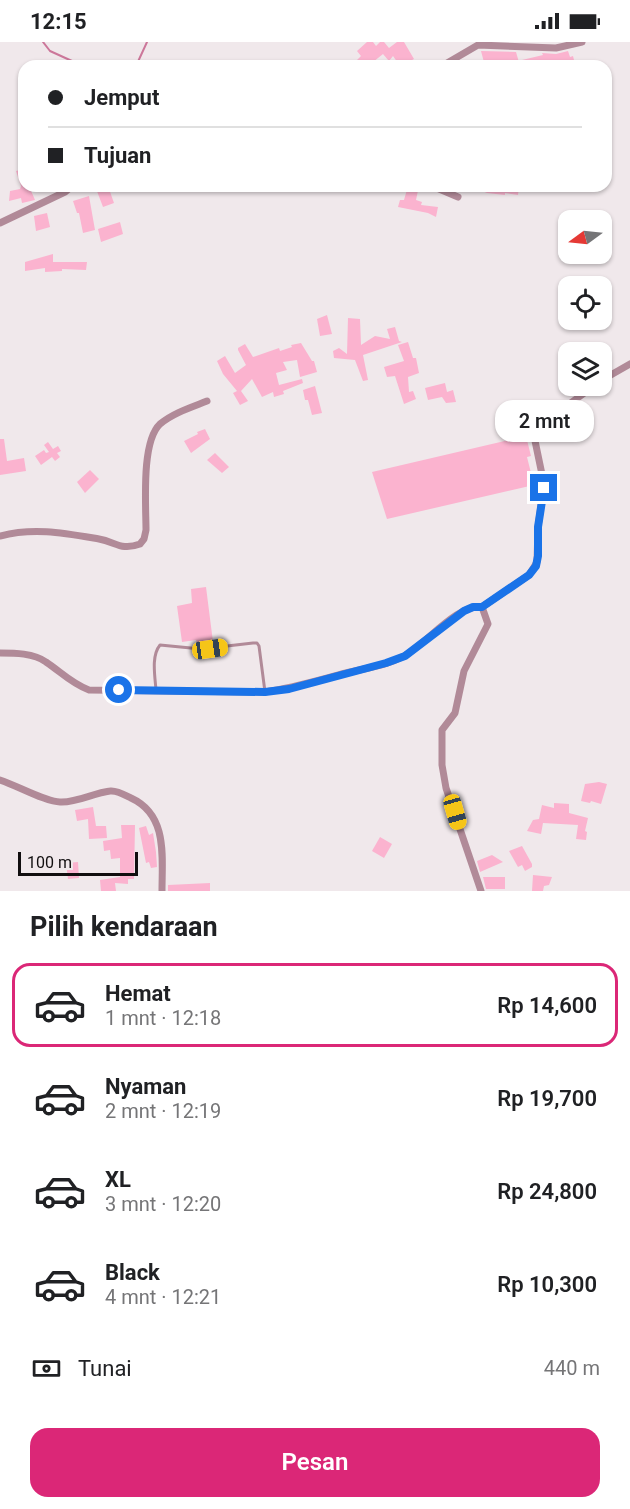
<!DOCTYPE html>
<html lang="id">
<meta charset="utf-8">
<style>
:root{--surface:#fff;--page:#f6f6f6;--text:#202124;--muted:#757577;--line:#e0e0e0;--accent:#db2777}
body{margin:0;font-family:Roboto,sans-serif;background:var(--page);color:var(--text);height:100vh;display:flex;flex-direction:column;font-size:22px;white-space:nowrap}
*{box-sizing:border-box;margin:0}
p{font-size:20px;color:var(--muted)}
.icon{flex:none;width:33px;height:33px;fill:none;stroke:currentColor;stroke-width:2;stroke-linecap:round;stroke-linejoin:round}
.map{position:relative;height:849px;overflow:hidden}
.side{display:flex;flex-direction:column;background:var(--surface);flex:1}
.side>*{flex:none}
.top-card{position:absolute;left:18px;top:18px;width:594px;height:132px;border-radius:18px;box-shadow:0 2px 4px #0004;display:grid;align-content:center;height:132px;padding:0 30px;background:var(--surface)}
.needle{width:39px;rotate:255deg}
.buttons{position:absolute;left:558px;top:168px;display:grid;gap:12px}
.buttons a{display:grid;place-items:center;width:54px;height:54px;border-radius:12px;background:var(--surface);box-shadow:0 2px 4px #0004;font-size:30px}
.scale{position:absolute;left:18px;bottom:15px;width:120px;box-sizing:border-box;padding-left:6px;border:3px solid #110e0f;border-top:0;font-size:16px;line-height:21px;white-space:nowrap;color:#110e0f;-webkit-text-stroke:4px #f0e8eb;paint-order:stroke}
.end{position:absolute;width:27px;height:27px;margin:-14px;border:8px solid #1a73e8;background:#fff;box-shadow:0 0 0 3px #fff}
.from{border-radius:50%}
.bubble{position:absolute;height:42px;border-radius:18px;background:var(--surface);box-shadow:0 2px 4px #0004;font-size:20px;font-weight:600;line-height:42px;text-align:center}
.car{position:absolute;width:18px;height:36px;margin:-18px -9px;border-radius:8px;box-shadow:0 0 4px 2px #0007;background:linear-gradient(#f5c518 24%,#345 0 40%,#f5c518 0 76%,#345 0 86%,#f5c518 0)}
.top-card b{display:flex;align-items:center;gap:21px;height:57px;font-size:22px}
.top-card b+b{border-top:2px solid var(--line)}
.top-card i{width:15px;height:15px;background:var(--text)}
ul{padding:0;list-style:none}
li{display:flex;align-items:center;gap:18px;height:84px;margin:0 12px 9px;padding:0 18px;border:3px solid transparent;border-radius:18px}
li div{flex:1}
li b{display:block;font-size:22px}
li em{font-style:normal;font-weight:600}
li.active{border-color:var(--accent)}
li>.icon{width:54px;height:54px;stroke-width:1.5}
h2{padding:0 30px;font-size:27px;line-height:72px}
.pay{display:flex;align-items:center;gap:15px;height:66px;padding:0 30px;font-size:22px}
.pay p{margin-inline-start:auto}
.button{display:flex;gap:12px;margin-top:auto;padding:12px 30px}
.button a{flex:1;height:69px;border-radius:18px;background:var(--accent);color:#fff;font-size:24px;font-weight:600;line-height:69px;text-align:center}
.status{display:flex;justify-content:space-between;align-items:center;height:42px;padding:0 30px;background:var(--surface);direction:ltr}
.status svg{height:16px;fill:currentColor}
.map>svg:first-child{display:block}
</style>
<div class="status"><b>12:15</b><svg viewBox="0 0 49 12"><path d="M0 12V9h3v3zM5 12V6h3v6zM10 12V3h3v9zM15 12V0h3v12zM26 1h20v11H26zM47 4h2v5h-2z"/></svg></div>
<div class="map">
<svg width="630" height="849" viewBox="0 0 630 849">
<rect width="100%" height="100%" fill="#f0e8eb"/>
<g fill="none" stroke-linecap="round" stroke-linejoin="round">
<g stroke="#cc779a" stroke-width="2">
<path d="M 43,0 L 50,9 L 83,24"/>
<path d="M 136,24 L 147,0"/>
</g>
</g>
<g fill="#fbb3cf">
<path d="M 367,0 L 373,0 L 376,4 L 380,0 L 384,0 L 389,6 L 397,0 L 404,0 L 414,17 L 400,24 L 393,14 L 389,19 L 383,12 L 373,20 L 376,24 L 351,24 L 361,14 L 357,9 Z"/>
<path d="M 481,9 L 516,10 L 520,24 L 513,24 L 512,18 L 495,24 L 485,24 Z"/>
<path d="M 568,9 L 570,15 L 573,14 L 575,22 L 553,24 L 551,18 L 537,22 L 537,24 L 521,24 L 522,18 L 543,13 L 542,11 L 556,12 Z"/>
<path d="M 24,127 L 24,144 L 29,144 L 35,158 L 22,161 L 21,156 L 9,159 L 10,149 L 20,147 L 21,144 L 16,129 Z"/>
<path d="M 95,144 L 108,144 L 114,161 L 103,165 Z"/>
<path d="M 408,144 L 419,144 L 416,158 L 422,160 L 421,163 L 438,165 L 436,175 L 428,171 L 398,165 L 400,158 L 404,158 Z"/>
<path d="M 470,144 L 519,144 L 518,153 L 505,151 L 505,153 L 487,151 Z"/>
<path d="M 89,154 L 95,188 L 83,191 L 79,171 L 77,171 L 73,159 Z"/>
<path d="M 47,171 L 50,185 L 36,189 L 34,174 Z"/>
<path d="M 120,180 L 123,192 L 101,200 L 98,187 Z"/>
<path d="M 53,212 L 53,220 L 87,220 L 86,228 L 62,227 L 62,229 L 45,230 L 45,226 L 25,229 L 25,220 Z"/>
<path d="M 327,273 L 332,292 L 320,294 L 317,277 Z"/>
<path d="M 348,276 L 360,277 L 361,303 L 375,294 L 390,297 L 387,287 L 395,285 L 399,299 L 402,300 L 363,313 L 368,338 L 363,339 L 355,318 L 334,316 L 333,309 L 339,306 L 347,312 Z"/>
<path d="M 408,300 L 413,316 L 416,316 L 419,331 L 408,335 L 409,350 L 413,349 L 416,357 L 404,362 L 395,334 L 387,335 L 384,325 L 404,319 L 398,303 Z"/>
<path d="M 301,301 L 312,319 L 314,319 L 317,330 L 300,335 L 297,318 L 283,320 L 287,328 L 276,331 L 279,343 L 302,337 L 303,341 L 283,349 L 284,352 L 274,355 L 273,350 L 262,355 L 252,337 L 241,349 L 248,359 L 240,363 L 233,351 L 237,349 L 223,332 L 217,319 L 225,314 L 235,331 L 246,323 L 238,308 L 238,306 L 245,302 L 253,315 L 279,306 L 280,309 L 292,305 L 291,303 Z"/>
<path d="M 445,341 L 447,350 L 453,348 L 456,360 L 446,361 L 442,355 L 428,358 L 425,346 Z"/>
<path d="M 315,344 L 322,371 L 312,373 L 308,358 L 305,358 L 303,348 Z"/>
<path d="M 205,387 L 210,397 L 191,411 L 184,399 L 198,392 L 197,390 Z"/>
<path d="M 526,394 L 531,414 L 527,415 L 534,443 L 387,477 L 372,430 Z"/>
<path d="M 0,397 L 4,397 L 7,419 L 24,416 L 26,429 L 0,433 Z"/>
<path d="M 48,400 L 53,407 L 58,404 L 61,409 L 57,411 L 60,415 L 55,419 L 52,415 L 41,423 L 35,414 L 44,408 L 46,411 L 49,410 L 44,403 Z"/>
<path d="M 215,411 L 229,425 L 222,431 L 207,418 Z"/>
<path d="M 90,428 L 99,437 L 85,451 L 77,440 Z"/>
<path d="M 206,545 L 213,600 L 197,601 L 196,598 L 182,600 L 177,564 L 192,561 L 191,547 Z"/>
<path d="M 599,740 L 607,742 L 601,762 L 591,759 L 590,761 L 581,759 L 585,742 Z"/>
<path d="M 554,761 L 569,762 L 569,771 L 588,776 L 585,789 L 587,790 L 586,798 L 576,797 L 578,783 L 543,781 L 541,792 L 527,789 L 533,778 L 539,777 L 542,763 L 554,766 Z"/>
<path d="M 93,765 L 96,784 L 106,784 L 107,796 L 89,797 L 88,777 L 77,779 L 75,768 Z"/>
<path d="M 121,783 L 135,783 L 134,837 L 128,837 L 128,842 L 115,841 L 116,849 L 101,849 L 100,838 L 120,835 L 120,816 L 111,817 L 110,808 L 104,809 L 103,799 L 122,796 Z"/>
<path d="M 146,784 L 149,793 L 153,791 L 156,810 L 157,825 L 151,826 L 149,820 L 146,821 L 139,786 Z"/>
<path d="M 380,795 L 392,802 L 384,816 L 372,809 Z"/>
<path d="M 522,804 L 532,822 L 532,825 L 525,829 L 522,823 L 518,825 L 509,809 Z"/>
<path d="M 492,813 L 503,820 L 480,830 L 477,819 Z"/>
<path d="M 78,820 L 79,836 L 68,837 L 66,821 Z"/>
<path d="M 533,833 L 552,835 L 549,843 L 544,844 L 543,849 L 532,849 Z"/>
<path d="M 483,835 L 505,835 L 505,847 L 486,847 Z"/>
<path d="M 210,841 L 210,849 L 168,849 L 168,843 Z"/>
</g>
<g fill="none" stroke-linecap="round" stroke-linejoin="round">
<path stroke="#b18a98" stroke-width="3" d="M 156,648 C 155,634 151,614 160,603 L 201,607 L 253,601 L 257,601 L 259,604 L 265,650"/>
<g stroke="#b18a98" stroke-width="7">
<path d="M 442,24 L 478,3 L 556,6 L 582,0"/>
<path d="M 432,144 L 458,155"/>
<path d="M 0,181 L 65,150 L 72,144"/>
<path d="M 602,338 L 630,322"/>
<path d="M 0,494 C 34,485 64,491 99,497 C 116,500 121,509 140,502 L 144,497 L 146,488 C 146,463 141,400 160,382 C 173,371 192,365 207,359"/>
<path d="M 482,565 L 529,533 L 537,520 L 538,485 L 544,442 L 534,394 L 535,387 L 594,344"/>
<path d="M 0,611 C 14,611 34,611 46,620 C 61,630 72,642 89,648 L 265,650 C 293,646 319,638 346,631 C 366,626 386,624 404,614 C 425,603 458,561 482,565 L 488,582 L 464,629 L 455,671 L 442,688 L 442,723 L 446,746 L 481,849"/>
<path d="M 0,738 C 16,743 46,760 60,760 C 77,761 93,751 110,749 C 117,748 125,753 131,756 C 168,773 162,814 162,849"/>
</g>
</g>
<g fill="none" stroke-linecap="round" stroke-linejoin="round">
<path stroke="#1a73e8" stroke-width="8" d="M 119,648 L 265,650 L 289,647 L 386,621 L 405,614 L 464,569 L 473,565 L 482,565 L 529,533 L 536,524 L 538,514 L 538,485 L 544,446"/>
</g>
</svg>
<div class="buttons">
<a><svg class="needle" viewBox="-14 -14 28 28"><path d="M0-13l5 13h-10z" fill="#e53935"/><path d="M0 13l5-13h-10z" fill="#757577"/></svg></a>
<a><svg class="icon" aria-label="locate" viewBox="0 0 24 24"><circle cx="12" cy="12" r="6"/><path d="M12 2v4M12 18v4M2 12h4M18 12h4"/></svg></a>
<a><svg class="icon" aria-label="layers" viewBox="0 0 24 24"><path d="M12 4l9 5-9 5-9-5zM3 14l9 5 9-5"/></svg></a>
</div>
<div class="scale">100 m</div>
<i class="end from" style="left:119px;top:648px"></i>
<i class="end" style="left:544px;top:446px"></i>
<div class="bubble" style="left:495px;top:358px;width:99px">2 mnt</div>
<i class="car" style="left:210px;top:607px;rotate:82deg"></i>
<i class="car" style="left:455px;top:770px;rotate:164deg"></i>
<div class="top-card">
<b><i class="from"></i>Jemput</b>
<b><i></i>Tujuan</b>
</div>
</div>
<section class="side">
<h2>Pilih kendaraan</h2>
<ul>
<li class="active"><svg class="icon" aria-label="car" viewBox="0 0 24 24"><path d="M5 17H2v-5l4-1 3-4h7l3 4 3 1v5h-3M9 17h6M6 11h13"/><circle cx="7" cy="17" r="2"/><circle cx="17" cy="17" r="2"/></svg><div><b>Hemat</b><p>1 mnt · 12:18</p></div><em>Rp 14,600</em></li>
<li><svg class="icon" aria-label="car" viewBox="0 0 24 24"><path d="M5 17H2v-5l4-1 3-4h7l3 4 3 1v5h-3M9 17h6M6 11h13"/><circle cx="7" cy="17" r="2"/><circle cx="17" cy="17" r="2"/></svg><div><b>Nyaman</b><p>2 mnt · 12:19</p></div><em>Rp 19,700</em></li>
<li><svg class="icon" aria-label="car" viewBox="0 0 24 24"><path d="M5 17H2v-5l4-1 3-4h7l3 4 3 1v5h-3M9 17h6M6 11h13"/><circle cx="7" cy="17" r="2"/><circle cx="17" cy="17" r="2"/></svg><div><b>XL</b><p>3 mnt · 12:20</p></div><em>Rp 24,800</em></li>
<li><svg class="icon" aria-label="car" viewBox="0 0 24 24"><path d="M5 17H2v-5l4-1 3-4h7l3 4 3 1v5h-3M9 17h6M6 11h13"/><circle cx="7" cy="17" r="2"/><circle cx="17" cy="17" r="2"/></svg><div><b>Black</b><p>4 mnt · 12:21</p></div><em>Rp 10,300</em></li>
</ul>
<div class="pay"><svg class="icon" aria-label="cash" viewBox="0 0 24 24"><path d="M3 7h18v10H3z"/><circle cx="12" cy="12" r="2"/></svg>Tunai<p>440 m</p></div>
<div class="button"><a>Pesan</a></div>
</section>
